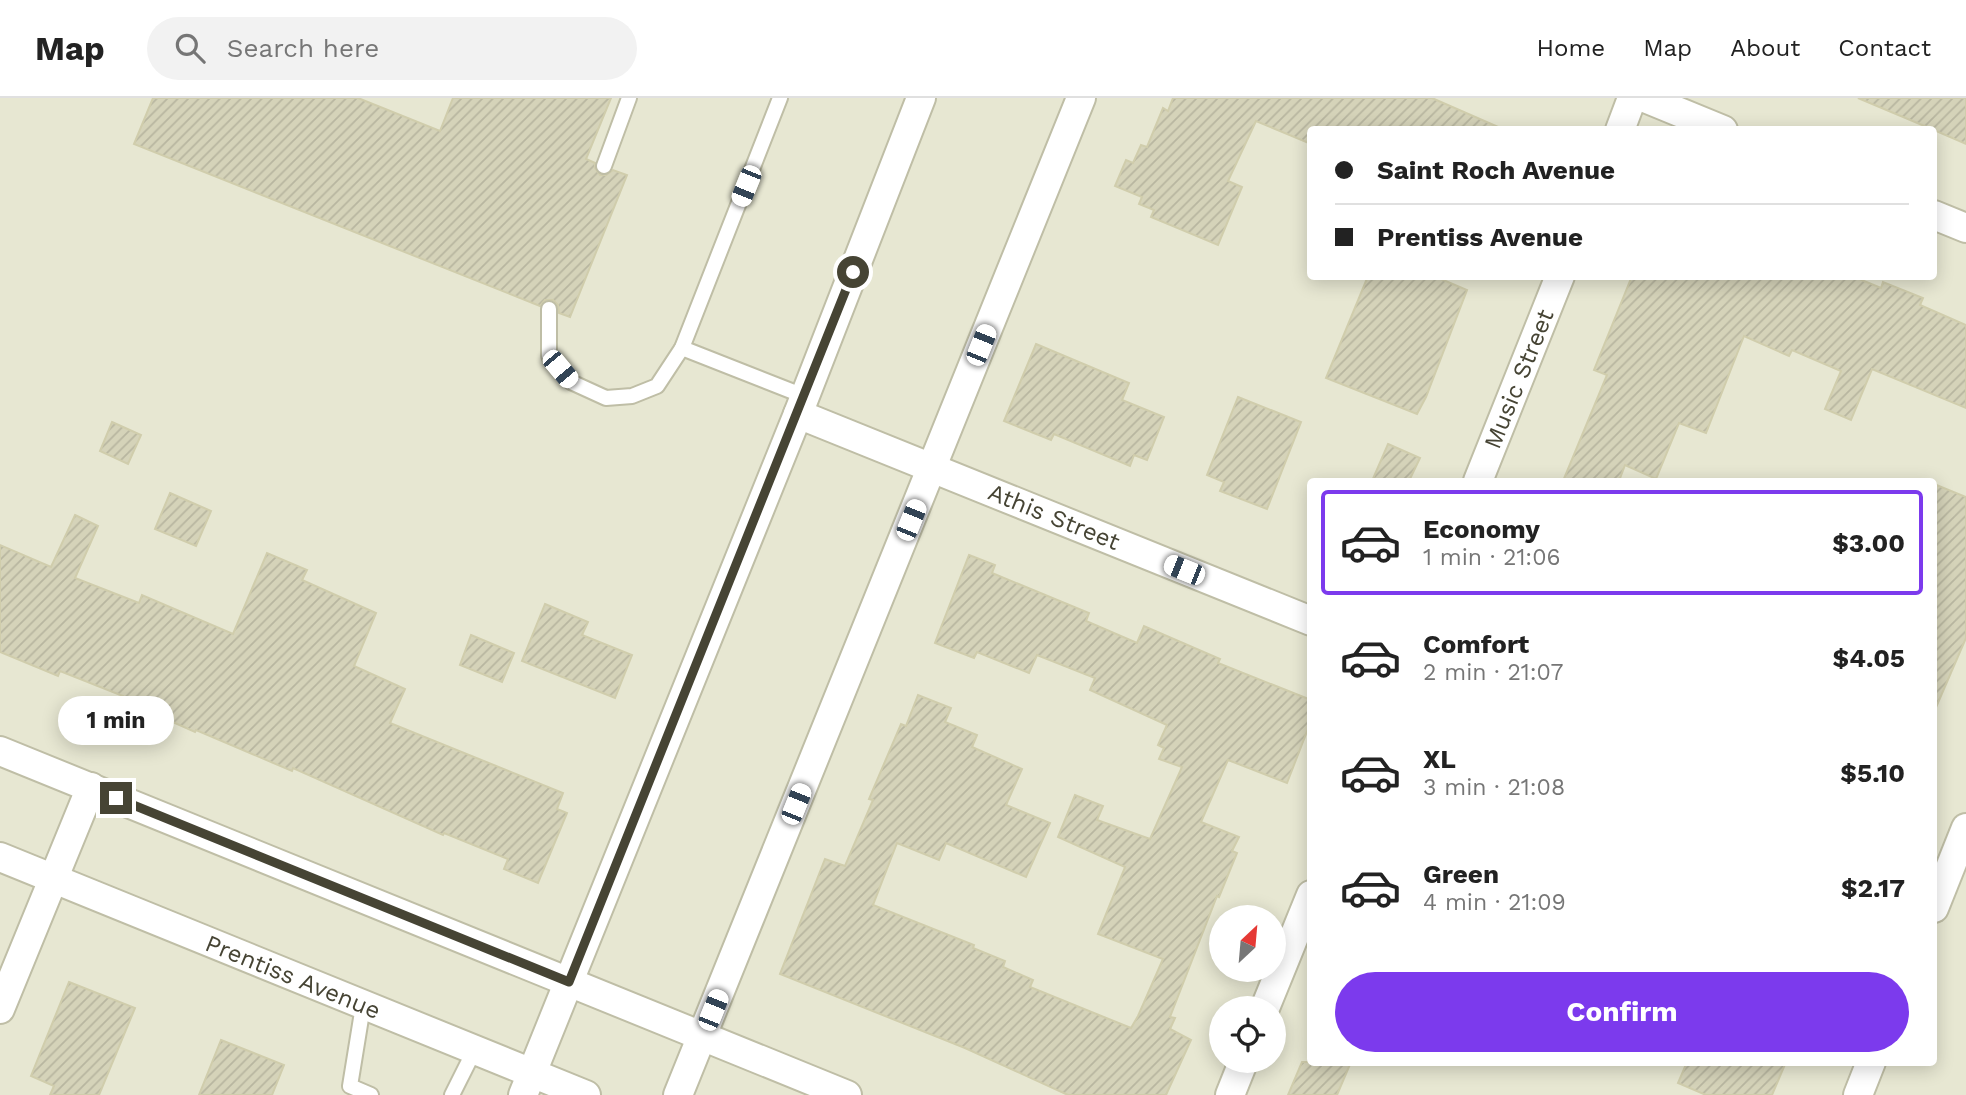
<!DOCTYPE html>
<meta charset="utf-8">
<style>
:root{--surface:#fff;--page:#f2f2f2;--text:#222;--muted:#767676;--line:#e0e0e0;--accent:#7c3aed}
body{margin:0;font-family:"Work Sans",sans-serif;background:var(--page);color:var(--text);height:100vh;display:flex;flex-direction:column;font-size:26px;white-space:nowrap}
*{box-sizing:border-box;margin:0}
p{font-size:23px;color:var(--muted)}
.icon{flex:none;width:38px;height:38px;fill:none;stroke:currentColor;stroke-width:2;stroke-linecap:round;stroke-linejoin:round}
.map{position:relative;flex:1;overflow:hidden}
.drawer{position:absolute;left:1307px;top:380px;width:630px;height:588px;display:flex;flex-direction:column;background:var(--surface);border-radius:7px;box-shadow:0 4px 18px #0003}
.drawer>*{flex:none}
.guide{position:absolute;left:1307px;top:28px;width:630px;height:154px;border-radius:7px;box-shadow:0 4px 18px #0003;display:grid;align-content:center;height:154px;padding:0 28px;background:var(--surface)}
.needle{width:46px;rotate:26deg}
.buttons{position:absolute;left:1209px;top:807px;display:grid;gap:14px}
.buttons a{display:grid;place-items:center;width:77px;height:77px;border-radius:50%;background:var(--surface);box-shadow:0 4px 18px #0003;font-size:35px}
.end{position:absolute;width:32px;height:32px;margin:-16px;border:9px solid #464434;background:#fff;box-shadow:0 0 0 4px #fff}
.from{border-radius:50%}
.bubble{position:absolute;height:49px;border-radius:24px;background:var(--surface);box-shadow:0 4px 18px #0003;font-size:23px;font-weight:700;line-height:49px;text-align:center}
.car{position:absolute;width:21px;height:42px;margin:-21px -10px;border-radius:9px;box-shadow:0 0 5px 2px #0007;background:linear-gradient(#fff 24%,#345 0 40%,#fff 0 76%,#345 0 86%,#fff 0)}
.guide b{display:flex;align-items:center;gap:24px;height:66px;font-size:26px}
.guide b+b{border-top:2px solid var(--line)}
.guide i{width:18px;height:18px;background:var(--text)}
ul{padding:12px 0 0;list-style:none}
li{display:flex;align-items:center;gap:21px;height:105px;margin:0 14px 10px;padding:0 14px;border:4px solid transparent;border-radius:7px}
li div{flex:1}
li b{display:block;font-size:26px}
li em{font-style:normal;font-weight:700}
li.current{border-color:var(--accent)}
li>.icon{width:63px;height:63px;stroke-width:1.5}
.primary-button{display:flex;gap:14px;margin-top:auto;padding:14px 28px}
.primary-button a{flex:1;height:80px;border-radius:42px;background:var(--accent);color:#fff;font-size:28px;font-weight:700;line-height:80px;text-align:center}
header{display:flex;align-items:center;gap:42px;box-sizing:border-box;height:98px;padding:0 35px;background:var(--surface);border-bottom:2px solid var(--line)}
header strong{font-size:33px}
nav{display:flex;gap:38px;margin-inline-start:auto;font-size:24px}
.search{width:490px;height:63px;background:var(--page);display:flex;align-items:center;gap:18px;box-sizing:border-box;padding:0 24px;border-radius:38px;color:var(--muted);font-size:26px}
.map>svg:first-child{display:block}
</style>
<header>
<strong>Map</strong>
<div class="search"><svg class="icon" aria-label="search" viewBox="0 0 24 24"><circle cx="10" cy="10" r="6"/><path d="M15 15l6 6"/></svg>Search here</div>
<nav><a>Home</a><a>Map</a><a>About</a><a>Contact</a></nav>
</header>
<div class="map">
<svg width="1966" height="997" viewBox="0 0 1966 997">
<defs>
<pattern id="building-hatch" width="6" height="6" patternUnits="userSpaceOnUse" patternTransform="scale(1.75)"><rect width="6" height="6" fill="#d5d3b9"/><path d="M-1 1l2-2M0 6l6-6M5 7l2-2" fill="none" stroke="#b8b6a0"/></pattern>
</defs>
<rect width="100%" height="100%" fill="#f3f3e4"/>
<path fill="#e7e7d2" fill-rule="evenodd" d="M 0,0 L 1966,0 L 1966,997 L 0,997 ZM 1311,32 L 1934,32 L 1934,178 L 1311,178 ZM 1311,383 L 1934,383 L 1934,964 L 1311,964 ZM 1222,819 L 1274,819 L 1274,872 L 1222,872 ZM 1222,910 L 1274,910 L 1274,962 L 1222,962 Z"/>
<g fill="url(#building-hatch)" stroke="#d0cdac" stroke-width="2">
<path d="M 153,0 L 358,0 L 440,33 L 453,0 L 611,0 L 586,61 L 595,65 L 595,70 L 600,77 L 606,77 L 613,72 L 627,77 L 570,219 L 559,215 L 558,207 L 553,202 L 545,202 L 540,208 L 134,46 Z"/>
<path d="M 1173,0 L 1432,0 L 1505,32 L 1311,32 L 1311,46 L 1256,23 L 1228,83 L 1242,89 L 1218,147 L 1151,119 L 1154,112 L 1139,106 L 1142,99 L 1115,88 L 1126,62 L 1133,65 L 1141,47 L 1147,49 L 1163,10 L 1168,13 Z"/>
<path d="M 1858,0 L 1966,0 L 1966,46 L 1934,32 Z"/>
<path d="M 1368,178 L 1434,178 L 1467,192 L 1426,299 L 1417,316 L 1326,280 Z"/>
<path d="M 1632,178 L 1852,178 L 1881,190 L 1883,184 L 1923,200 L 1920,207 L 1966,227 L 1966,310 L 1872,271 L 1851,322 L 1825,311 L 1841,273 L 1792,252 L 1789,258 L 1744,238 L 1706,335 L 1679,325 L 1656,381 L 1625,367 L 1619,383 L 1563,383 L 1607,277 L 1594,272 Z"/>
<path d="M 1036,246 L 1129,285 L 1122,302 L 1164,319 L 1147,362 L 1134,357 L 1130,368 L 1054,336 L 1051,342 L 1004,323 Z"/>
<path d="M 1238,299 L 1301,324 L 1267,411 L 1220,393 L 1224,384 L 1207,377 Z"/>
<path d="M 112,324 L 141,337 L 128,366 L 100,353 Z"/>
<path d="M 1388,346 L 1420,360 L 1409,383 L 1372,383 Z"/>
<path d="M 1934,386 L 1966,399 L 1966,540 L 1934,614 Z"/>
<path d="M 170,395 L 211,413 L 196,448 L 155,431 Z"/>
<path d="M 75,417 L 98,428 L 75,480 L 139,505 L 142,497 L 233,536 L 267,455 L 307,472 L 302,482 L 376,515 L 354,568 L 405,591 L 390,625 L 563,695 L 557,711 L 567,715 L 538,785 L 504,771 L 508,761 L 444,735 L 443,737 L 293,670 L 292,673 L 196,632 L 195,634 L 121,601 L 123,598 L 60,573 L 58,578 L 0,554 L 0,447 L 51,469 Z"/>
<path d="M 969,457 L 995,467 L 992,475 L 1089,515 L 1086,523 L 1137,545 L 1144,528 L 1220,561 L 1218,565 L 1311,602 L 1311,623 L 1287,685 L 1228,662 L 1201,724 L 1239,739 L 1232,753 L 1237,755 L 1219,799 L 1217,798 L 1170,919 L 1175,920 L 1170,931 L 1191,942 L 1166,997 L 1068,997 L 965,950 L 780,876 L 825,761 L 845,768 L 873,702 L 869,701 L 901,626 L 906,628 L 918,597 L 951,610 L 945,624 L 977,637 L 972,649 L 1022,671 L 1006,707 L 1050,725 L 1026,779 L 946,745 L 939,762 L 897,745 L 873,807 L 974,847 L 973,850 L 1005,863 L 1003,869 L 1033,882 L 1030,889 L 1131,930 L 1138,918 L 1163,861 L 1098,836 L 1125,769 L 1058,739 L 1075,697 L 1103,708 L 1097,722 L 1150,741 L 1182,669 L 1159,661 L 1164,650 L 1158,647 L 1167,627 L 1090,592 L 1095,580 L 1037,557 L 1029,575 L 977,554 L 974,560 L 935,545 Z"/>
<path d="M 545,506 L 588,524 L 582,537 L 632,557 L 615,600 L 522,563 Z"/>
<path d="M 471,537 L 514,555 L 502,584 L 460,567 Z"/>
<path d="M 69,884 L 135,910 L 99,997 L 50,997 L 54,988 L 31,978 Z"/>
<path d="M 221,942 L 284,967 L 272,997 L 199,997 Z"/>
<path d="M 1302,964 L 1351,964 L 1337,997 L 1288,997 Z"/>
<path d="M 1687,964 L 1786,964 L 1772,997 L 1706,997 L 1678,985 Z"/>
</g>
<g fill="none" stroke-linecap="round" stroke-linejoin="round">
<defs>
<g id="service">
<path d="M 604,68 L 629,0"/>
<path d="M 549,211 L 549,258 L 571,284 L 606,300 L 632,298 L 657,288 L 682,250 L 780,0"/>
<path d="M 682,250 L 804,298"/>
<path d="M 363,908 L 350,988 L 371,997"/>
<path d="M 452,997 L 475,951"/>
</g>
<g id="minor">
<path d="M 1645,0 L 1723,32"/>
<path d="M 1620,32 L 1632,0"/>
<path d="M 1934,117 L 1966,130"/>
<path d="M 798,316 L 1311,523"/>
<path d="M 1478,383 L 1560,178"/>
<path d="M 0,653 L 847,997"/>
<path d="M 0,759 L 586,997"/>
<path d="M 1934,810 L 1966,730"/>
<path d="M 1265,910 L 1311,797"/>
<path d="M 0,911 L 91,689"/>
<path d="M 523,997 L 798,316 L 921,0"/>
<path d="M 678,997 L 1081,0"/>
<path d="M 1230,997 L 1244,962"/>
<path d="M 1858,997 L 1871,964"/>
</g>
</defs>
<use href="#service" stroke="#bfbea6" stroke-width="18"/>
<use href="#minor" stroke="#bfbea6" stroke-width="32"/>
<use href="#service" stroke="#fff" stroke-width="14"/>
<use href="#minor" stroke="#fff" stroke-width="28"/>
</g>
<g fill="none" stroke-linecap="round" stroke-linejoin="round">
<path stroke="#464434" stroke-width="9" d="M 116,700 L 569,884 L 853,174"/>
</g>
<g text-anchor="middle" stroke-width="5" stroke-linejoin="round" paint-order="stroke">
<g font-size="24" fill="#464434" stroke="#fff">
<text transform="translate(1519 281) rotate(-68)" y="8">Music Street</text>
<text transform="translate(1054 419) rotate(22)" y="8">Athis Street</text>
<text transform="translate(293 879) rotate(22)" y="8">Prentiss Avenue</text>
</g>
</g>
</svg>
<div class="buttons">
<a><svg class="needle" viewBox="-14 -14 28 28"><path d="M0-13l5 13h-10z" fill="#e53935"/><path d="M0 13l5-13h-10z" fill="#767676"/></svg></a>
<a><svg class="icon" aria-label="locate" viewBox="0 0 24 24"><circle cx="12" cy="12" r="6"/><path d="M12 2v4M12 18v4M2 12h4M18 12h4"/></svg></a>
</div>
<i class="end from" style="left:853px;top:174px"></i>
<i class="end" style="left:116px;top:700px"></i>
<div class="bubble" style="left:58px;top:598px;width:116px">1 min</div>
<i class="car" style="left:746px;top:88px;rotate:202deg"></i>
<i class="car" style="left:981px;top:247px;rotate:22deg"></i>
<i class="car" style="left:560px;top:271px;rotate:140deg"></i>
<i class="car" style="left:911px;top:422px;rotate:22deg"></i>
<i class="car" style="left:1184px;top:472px;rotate:292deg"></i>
<i class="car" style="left:796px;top:706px;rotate:22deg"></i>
<i class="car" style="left:713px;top:912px;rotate:22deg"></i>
<div class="guide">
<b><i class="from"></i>Saint Roch Avenue</b>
<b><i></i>Prentiss Avenue</b>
</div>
<section class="drawer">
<ul>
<li class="current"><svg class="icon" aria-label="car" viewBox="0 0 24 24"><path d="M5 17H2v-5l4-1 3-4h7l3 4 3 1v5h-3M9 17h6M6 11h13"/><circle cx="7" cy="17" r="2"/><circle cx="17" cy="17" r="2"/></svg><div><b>Economy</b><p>1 min · 21:06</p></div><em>$3.00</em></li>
<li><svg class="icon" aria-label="car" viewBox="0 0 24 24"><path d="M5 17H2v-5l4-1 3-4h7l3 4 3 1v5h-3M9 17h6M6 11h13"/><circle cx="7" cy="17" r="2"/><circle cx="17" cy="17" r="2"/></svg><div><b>Comfort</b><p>2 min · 21:07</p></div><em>$4.05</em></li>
<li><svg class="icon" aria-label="car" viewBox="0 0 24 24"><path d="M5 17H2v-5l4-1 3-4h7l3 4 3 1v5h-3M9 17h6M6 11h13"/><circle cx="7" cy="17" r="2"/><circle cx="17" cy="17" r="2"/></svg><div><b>XL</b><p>3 min · 21:08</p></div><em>$5.10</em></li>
<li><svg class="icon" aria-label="car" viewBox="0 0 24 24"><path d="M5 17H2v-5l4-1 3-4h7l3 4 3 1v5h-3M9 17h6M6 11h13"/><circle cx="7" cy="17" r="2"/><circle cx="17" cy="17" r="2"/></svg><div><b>Green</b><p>4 min · 21:09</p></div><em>$2.17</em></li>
</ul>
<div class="primary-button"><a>Confirm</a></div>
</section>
</div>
